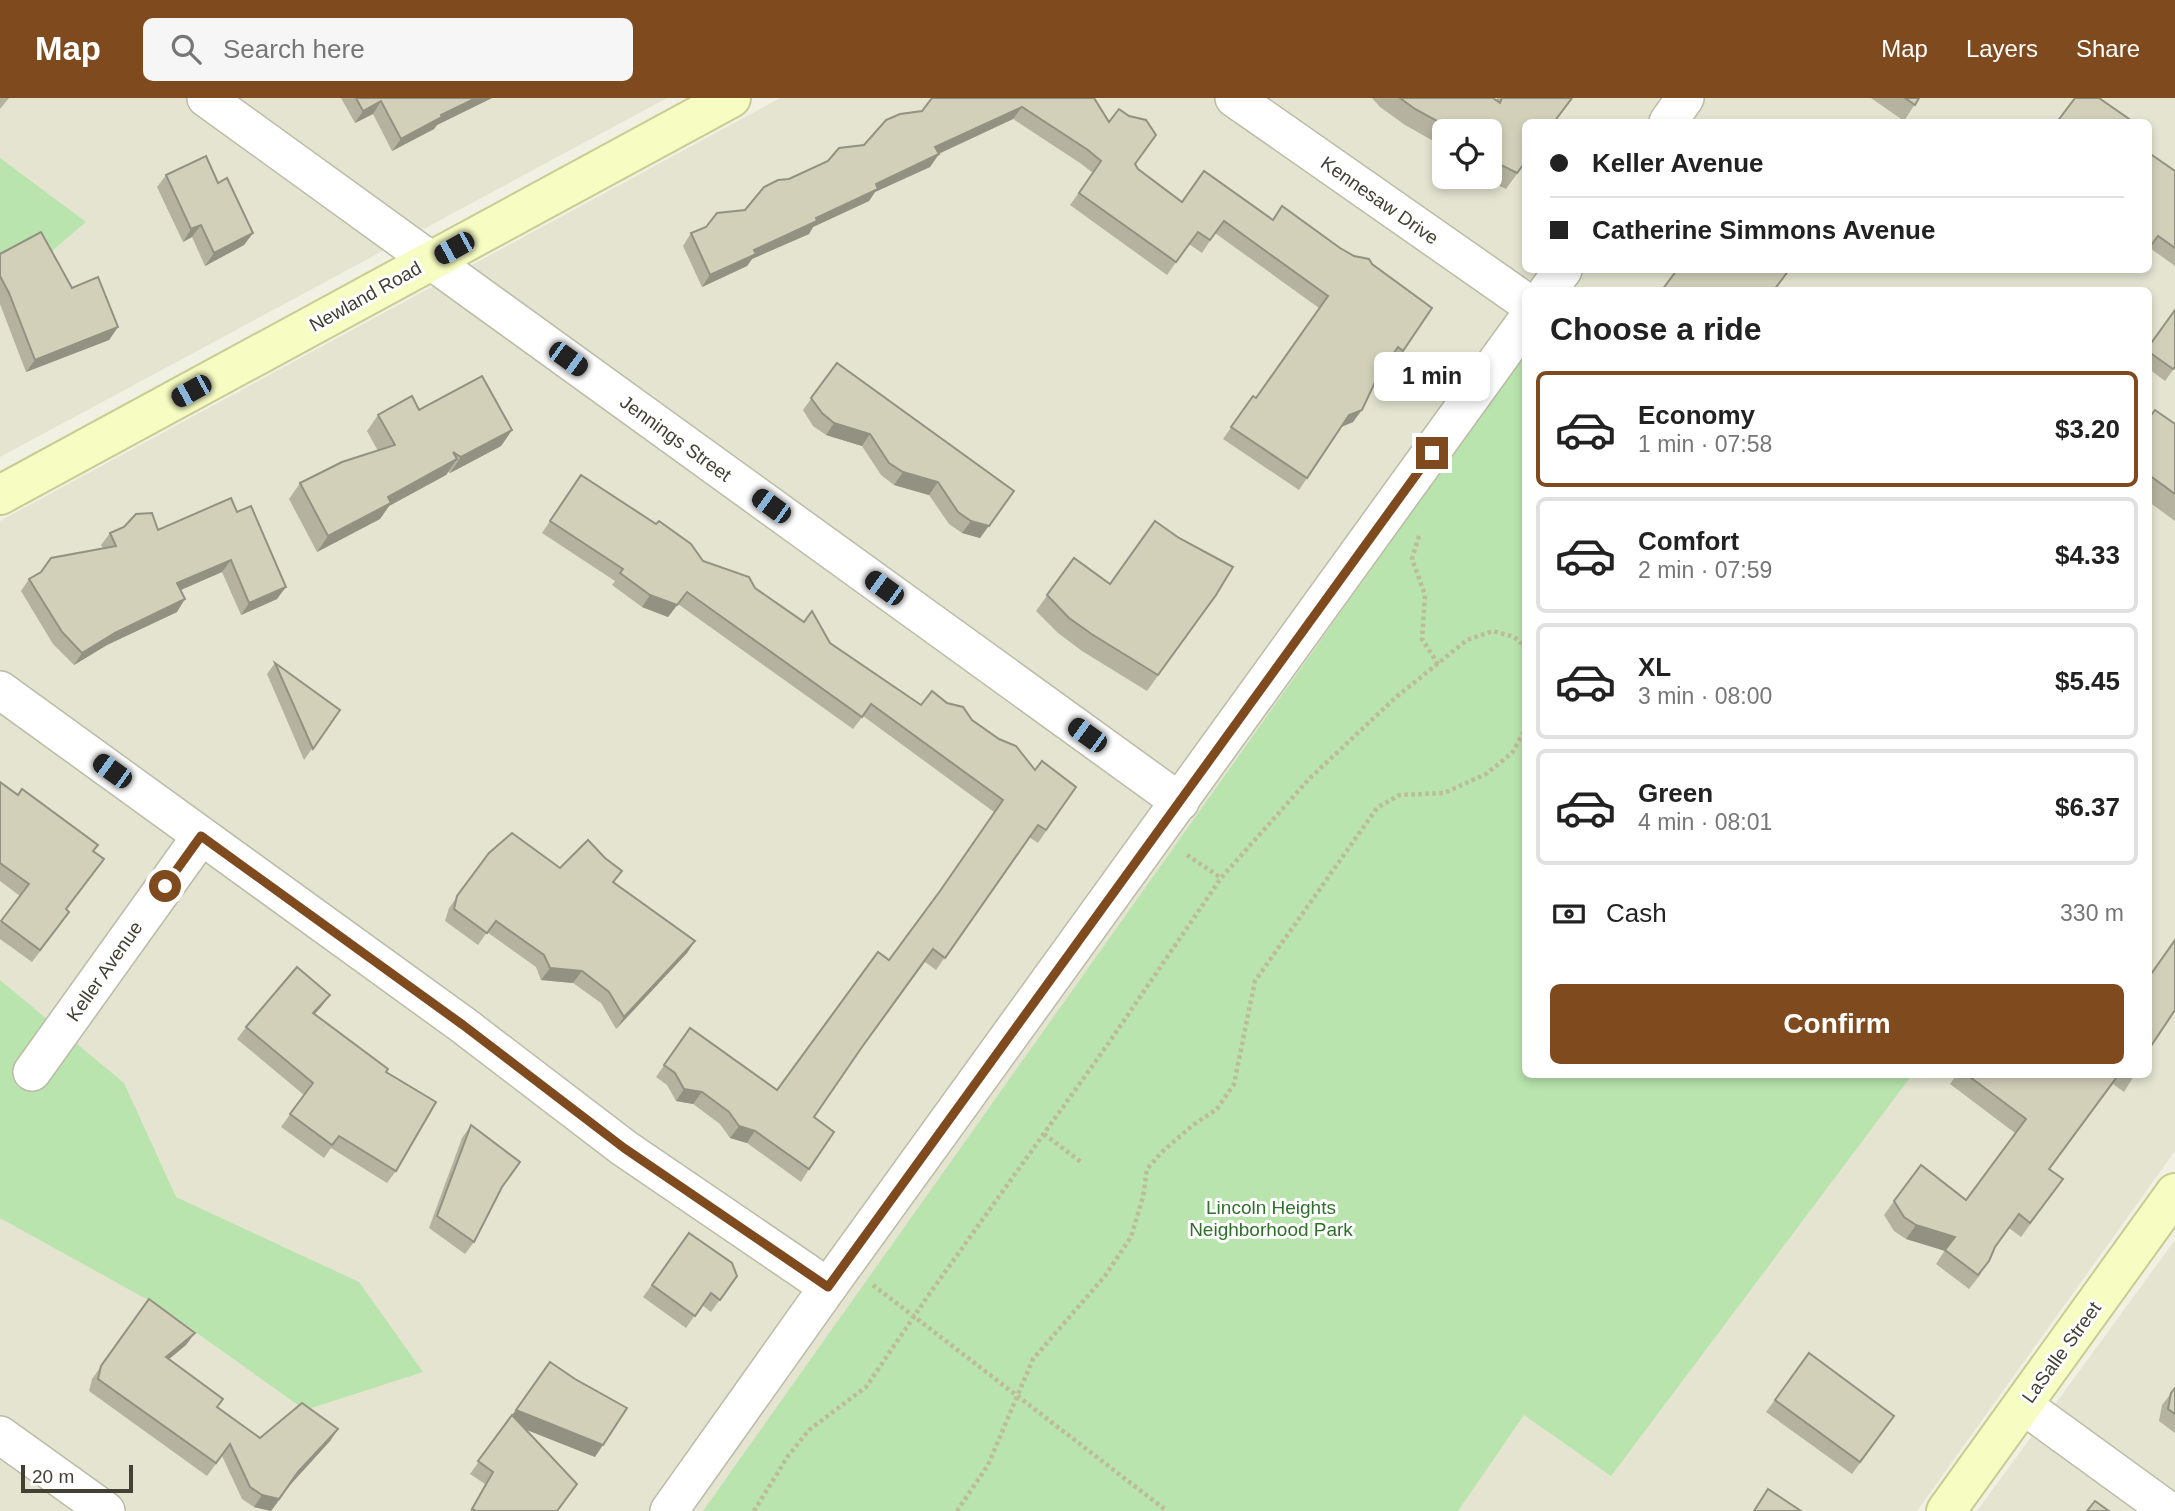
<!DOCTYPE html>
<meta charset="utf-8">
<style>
:root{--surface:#fff;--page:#f6f6f6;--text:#222;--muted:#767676;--line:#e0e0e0;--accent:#7f4b1e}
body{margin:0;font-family:Helvetica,sans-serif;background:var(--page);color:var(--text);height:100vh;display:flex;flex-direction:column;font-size:26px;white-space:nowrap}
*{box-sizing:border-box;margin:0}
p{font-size:23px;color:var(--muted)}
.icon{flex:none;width:38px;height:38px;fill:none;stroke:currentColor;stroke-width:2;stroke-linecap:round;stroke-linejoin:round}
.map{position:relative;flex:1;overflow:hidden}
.sheet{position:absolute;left:1522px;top:189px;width:630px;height:791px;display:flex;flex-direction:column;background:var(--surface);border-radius:10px;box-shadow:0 4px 10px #0003}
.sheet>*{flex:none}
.guide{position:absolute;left:1522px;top:21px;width:630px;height:154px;border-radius:10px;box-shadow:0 4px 10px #0003;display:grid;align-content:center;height:154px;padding:0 28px;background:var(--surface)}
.buttons{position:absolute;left:1432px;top:21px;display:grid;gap:14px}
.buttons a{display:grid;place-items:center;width:70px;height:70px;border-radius:10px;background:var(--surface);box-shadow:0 4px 10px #0003;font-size:35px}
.scale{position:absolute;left:21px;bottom:18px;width:112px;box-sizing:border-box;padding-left:7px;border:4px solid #424134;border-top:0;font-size:19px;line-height:24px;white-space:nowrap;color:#424134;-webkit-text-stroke:5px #fff;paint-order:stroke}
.end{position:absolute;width:32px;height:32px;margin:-16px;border:9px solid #7f4b1e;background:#fff;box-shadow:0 0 0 4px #fff}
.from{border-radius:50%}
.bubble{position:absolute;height:49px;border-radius:10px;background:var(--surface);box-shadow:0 4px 10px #0003;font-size:23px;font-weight:800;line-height:49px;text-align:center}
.car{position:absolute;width:21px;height:42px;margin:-21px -10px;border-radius:9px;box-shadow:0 0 5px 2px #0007;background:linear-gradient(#222 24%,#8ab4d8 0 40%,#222 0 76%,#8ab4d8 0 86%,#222 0)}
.guide b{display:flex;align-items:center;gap:24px;height:66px;font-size:26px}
.guide b+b{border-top:2px solid var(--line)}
.guide i{width:18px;height:18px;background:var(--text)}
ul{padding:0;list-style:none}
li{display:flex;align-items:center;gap:21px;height:116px;margin:0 14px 10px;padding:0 14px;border:4px solid var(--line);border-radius:10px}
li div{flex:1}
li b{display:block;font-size:26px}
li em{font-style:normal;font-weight:800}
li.selected{border-color:var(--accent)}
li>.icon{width:63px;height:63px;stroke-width:1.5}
h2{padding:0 28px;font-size:32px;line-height:84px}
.pay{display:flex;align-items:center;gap:18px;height:77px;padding:0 28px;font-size:26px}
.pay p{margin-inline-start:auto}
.primary-button{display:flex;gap:14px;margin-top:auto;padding:14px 28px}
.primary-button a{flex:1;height:80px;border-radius:10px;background:var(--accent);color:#fff;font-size:28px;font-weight:800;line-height:80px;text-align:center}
header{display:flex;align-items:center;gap:42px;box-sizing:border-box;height:98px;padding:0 35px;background:var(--accent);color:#fff}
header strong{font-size:33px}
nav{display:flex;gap:38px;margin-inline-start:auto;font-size:24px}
.search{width:490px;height:63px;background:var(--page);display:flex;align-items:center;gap:18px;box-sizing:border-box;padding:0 24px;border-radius:10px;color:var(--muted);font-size:26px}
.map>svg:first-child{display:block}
</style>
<header>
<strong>Map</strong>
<div class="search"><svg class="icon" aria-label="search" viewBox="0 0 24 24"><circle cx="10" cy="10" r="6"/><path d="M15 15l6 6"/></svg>Search here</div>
<nav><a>Map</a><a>Layers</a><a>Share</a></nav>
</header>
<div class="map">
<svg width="2175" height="1413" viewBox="0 0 2175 1413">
<rect width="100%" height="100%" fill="#f0f1e3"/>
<g fill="#e4e4d1" fill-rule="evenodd">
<path d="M 0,0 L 667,0 L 0,359 Z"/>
<path d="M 780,0 L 2175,0 L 2175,1053 L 1917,1413 L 0,1413 L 0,423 ZM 1526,24 L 2149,24 L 2149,172 L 1526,172 ZM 1444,33 L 1489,33 L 1489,79 L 1444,79 ZM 1526,192 L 2149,192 L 2149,976 L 1526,976 Z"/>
<path d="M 2175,1142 L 2175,1413 L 1977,1413 Z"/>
</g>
<g fill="#b9e4ad">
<path d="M 0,60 L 86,124 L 0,197 Z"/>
<path d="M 1526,253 L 1526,976 L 1912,977 L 1611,1378 L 1524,1317 L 1458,1413 L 703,1413 Z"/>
<path d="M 0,882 L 124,985 L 176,1099 L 359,1184 L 423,1274 L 305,1312 L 159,1208 L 0,1120 Z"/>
</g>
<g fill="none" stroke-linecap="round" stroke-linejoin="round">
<defs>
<g id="street">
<path d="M 206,0 L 1180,704"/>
<path d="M 1234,0 L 1526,204"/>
<path d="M 1668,24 L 1685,0"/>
<path d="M 1548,192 L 1563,172"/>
<path d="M 0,592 L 463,927 L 624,1050 L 828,1189"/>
<path d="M 32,974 L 201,738"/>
<path d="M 2023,1307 L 2169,1413"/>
<path d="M 0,1337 L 106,1413"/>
<path d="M 669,1413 L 828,1189 L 1526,223"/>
</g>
<g id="secondary">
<path d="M 0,397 L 731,0"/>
<path d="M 1946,1413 L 2175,1095"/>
</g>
</defs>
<use href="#street" stroke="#bbbba6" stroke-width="40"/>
<use href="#secondary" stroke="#c9cc92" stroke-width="42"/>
<g stroke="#bdbb98" stroke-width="4.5" stroke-dasharray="3.5 3.5" stroke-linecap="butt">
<path d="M 1419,438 L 1412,461 L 1425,497 L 1422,541 L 1438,566"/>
<path d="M 1187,757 L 1221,780"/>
<path d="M 1044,1036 L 1081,1064"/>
<path d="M 873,1187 L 1167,1413"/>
<path d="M 754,1413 L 788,1358 L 809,1332 L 866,1289 L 930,1195 L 1108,946 L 1221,780 L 1309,681 L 1395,600 L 1467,542 L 1493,533 L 1514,539 L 1526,549"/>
<path d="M 957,1413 L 988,1367 L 1033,1261 L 1105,1178 L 1131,1139 L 1143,1099 L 1147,1071 L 1163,1053 L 1193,1027 L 1217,1011 L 1234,986 L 1255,883 L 1377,710 L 1399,697 L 1444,695 L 1486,676 L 1512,655 L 1526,630"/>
</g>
<use href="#street" stroke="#fff" stroke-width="37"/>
<use href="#secondary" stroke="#f7fcc2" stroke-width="38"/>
</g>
<g fill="#b5b39f">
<path d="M 0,0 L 9,0 L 0,11 Z"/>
<path d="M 341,0 L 492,0 L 437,27 L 434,31 L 392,53 L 373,16 L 355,25 Z"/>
<path d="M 1094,0 L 1138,71 L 1182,104 L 1273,122 L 1340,150 L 1354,158 L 1372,166 L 1432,210 L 1395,265 L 1390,261 L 1376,282 L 1353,324 L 1341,329 L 1299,392 L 1223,341 L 1253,298 L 1256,300 L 1319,210 L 1215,135 L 1202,155 L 1189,146 L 1167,177 L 1070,107 L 1093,75 L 1080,65 L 1013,21 L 939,56 L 930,69 L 875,94 L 869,103 L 813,129 L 809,136 L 752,161 L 747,168 L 702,189 L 683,148 L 691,135 L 745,112 L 789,81 L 864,47 L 886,22 Z"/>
<path d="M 1372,0 L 1493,0 L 1496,2 L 1497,0 L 1572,0 L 1506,91 L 1482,79 L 1489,79 L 1489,33 L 1444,33 L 1444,49 L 1405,27 L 1380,9 Z"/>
<path d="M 1871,0 L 1919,0 L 1904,23 Z"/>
<path d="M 2149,55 L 2175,73 L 2175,168 L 2150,150 L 2149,151 Z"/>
<path d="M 166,77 L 218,85 L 253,135 L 244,147 L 205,168 L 192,139 L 183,144 L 157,89 Z"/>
<path d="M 0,156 L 118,229 L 109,242 L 26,274 L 0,206 Z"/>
<path d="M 2149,248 L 2175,269 L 2165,283 L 2149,271 Z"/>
<path d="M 837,265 L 1014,393 L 980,440 L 962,435 L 949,426 L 929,397 L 894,387 L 881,377 L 862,348 L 826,337 L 813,328 L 803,312 Z"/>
<path d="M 419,312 L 512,332 L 501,348 L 450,375 L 448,374 L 446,377 L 389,408 L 380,421 L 317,454 L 289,401 L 300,385 L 378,353 L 367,333 L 378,317 Z"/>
<path d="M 2149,320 L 2175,326 L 2175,423 L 2149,404 Z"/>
<path d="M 581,377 L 703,463 L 755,490 L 830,545 L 921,607 L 947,605 L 972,622 L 1035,672 L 1076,689 L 1038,745 L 1029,739 L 936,872 L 925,864 L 856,958 L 814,1019 L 809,1071 L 801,1084 L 747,1045 L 730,1040 L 720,1026 L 693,1006 L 676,1003 L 667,987 L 656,979 L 690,930 L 777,992 L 889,862 L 938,796 L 994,714 L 863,618 L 853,631 L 678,506 L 668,519 L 642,509 L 612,487 L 615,483 L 542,435 Z"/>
<path d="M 231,400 L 277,501 L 241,517 L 222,474 L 181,492 L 177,514 L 107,547 L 74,567 L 53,546 L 21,493 L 29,481 L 103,450 L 101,447 L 110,435 L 158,432 Z"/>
<path d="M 1074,460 L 1110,486 L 1216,497 L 1147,593 L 1082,553 L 1058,535 L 1036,513 Z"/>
<path d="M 275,565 L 340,612 L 304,662 L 267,576 Z"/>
<path d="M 0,684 L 104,761 L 66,812 L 69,814 L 61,826 L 32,864 L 0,841 L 0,825 L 20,798 L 0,783 Z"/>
<path d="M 489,755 L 560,770 L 614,785 L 695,843 L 687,855 L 616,931 L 601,905 L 573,885 L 541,882 L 536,869 L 487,834 L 478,847 L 445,823 L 449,810 Z"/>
<path d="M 321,909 L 315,916 L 386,974 L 396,1073 L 387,1085 L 331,1050 L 324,1060 L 281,1029 L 304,997 L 237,941 L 246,929 Z"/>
<path d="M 1957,976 L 2135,976 L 2124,994 L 2113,986 L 2050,1071 L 2053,1095 L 2021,1139 L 2009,1130 L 1994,1150 L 1980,1177 L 1969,1191 L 1936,1166 L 1945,1152 L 1906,1141 L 1894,1133 L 1884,1117 L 1894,1103 L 1966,1102 L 2015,1035 L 1950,986 Z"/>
<path d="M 471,1027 L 502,1089 L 474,1144 L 465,1156 L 429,1130 L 462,1040 Z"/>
<path d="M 689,1135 L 737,1178 L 711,1214 L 702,1207 L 686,1230 L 643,1199 Z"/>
<path d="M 149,1201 L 186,1247 L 169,1261 L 217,1309 L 260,1340 L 338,1331 L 330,1343 L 290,1387 L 271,1413 L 254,1409 L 242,1401 L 222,1358 L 207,1378 L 89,1293 L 92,1281 Z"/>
<path d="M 1809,1255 L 1894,1318 L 1852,1376 L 1766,1314 Z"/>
<path d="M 550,1264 L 595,1359 L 525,1331 L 557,1413 L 470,1413 L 485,1386 L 470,1376 Z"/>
<path d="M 2175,1290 L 2175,1335 L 2159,1323 L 2162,1307 Z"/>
</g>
<g fill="#939282">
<path d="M 476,0 L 492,0 L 437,27 L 434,31 L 392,53 L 401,41 L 441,17 Z"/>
<path d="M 381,3 L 373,16 L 355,25 L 363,13 Z"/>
<path d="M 1022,9 L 1013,21 L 927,61 L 935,49 Z"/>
<path d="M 939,56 L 930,69 L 875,94 L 869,103 L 813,129 L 809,136 L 752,161 L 747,168 L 702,189 L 710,177 L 754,152 L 876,86 Z"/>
<path d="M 201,127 L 192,139 L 183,144 L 191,131 Z"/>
<path d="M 253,135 L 244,147 L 205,168 L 214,155 Z"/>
<path d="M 118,229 L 109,242 L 26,274 L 35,262 Z"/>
<path d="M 1362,312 L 1353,324 L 1341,329 L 1349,317 Z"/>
<path d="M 834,325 L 870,336 L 862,348 L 826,337 Z"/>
<path d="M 512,332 L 501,348 L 450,375 L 461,359 Z"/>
<path d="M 457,361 L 446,377 L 389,408 L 380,421 L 317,454 L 328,438 L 388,399 Z"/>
<path d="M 903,374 L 938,384 L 929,397 L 894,387 Z"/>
<path d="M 1014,393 L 980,440 L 962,435 L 971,423 Z"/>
<path d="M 231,462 L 222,474 L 169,497 L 177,485 Z"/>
<path d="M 286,489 L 277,501 L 241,517 L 249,505 Z"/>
<path d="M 650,497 L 678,506 L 668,519 L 642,509 Z"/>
<path d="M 185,501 L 177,514 L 107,547 L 74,567 L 82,555 L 115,535 Z"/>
<path d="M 695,843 L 687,855 L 616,931 L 624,919 Z"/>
<path d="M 550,870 L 582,873 L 573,885 L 541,882 Z"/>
<path d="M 330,897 L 321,909 L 304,927 L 313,915 Z"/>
<path d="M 684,991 L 702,994 L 693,1006 L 676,1003 Z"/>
<path d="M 739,1028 L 755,1033 L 747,1045 L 730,1040 Z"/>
<path d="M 1916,1127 L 1955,1139 L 1945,1153 L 1906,1141 Z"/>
<path d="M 195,1235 L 186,1247 L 157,1271 L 166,1259 Z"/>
<path d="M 516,1312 L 603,1347 L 595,1359 L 507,1324 Z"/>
<path d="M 338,1331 L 330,1343 L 290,1387 L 271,1413 L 254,1409 L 262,1397 L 298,1374 Z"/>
</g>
<g fill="#d2d0b9" stroke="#939282" stroke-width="2">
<path d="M 356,0 L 476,0 L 441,17 L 442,19 L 401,41 L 381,3 L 363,13 Z"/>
<path d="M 932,0 L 1094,0 L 1109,24 L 1119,11 L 1129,18 L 1146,22 L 1156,37 L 1135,66 L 1138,71 L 1182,104 L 1204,73 L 1273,122 L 1282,108 L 1340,150 L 1354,158 L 1369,161 L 1372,166 L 1432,210 L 1403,253 L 1398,249 L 1376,282 L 1362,312 L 1349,317 L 1307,380 L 1231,329 L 1253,298 L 1256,300 L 1328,198 L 1224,123 L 1210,142 L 1198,134 L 1176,164 L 1079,95 L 1101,63 L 1088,52 L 1022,9 L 935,49 L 939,56 L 876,86 L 878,91 L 816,120 L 817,123 L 754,152 L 756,156 L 710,177 L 691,135 L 706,129 L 717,115 L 745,112 L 764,89 L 778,82 L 789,81 L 828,63 L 839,50 L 864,47 L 886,22 L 900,16 L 922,13 Z"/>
<path d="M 1400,0 L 1493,0 L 1500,5 L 1502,0 L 1572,0 L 1554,24 L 1526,24 L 1526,63 L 1517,75 L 1489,61 L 1489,33 L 1455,33 L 1415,11 Z"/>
<path d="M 1905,0 L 1919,0 L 1915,7 Z"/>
<path d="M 2075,0 L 2099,0 L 2129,21 L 2126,24 L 2057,24 Z"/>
<path d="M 2149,55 L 2175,73 L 2175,150 L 2158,138 L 2152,146 L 2149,144 Z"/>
<path d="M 206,58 L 218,85 L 227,80 L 253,135 L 214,155 L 201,127 L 191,131 L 166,77 Z"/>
<path d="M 41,134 L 72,190 L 98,179 L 118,229 L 35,262 L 9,195 L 0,178 L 0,156 Z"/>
<path d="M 1677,172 L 1789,172 L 1774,192 L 1662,192 Z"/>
<path d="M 2175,212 L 2175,269 L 2173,271 L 2149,254 L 2149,248 Z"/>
<path d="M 837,265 L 1014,393 L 989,428 L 971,423 L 958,414 L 938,384 L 903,374 L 889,365 L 870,336 L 834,325 L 822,315 L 811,300 Z"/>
<path d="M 482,278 L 512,332 L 461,359 L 453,354 L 457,361 L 388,399 L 391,405 L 328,438 L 300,385 L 342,364 L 395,347 L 378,317 L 412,298 L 419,312 Z"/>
<path d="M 2155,312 L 2175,326 L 2175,396 L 2149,377 L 2149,320 Z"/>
<path d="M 581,377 L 656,426 L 659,423 L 691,446 L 703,463 L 749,479 L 755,490 L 804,524 L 812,513 L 830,545 L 921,607 L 932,593 L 947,605 L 963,609 L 972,622 L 999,641 L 1016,648 L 1035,672 L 1042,663 L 1076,689 L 1046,732 L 1038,727 L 945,860 L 933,851 L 862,949 L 814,1019 L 834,1034 L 809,1071 L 755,1033 L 739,1028 L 729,1014 L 702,994 L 684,991 L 675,975 L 664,967 L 690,930 L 777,992 L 878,854 L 889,862 L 940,793 L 1003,702 L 871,606 L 862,619 L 687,494 L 677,507 L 650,497 L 620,475 L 623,471 L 550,423 Z"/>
<path d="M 231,400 L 237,414 L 251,408 L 286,489 L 249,505 L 231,462 L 177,485 L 185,501 L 115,535 L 82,555 L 62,534 L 29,481 L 41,474 L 51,460 L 116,448 L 110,435 L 124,429 L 136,416 L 152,415 L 158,432 Z"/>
<path d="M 1155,423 L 1179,440 L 1233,469 L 1216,497 L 1158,577 L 1093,537 L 1069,520 L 1047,497 L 1074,460 L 1110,486 Z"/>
<path d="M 275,565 L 340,612 L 313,651 Z"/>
<path d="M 0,684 L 18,697 L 22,691 L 98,747 L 93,753 L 104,761 L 66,811 L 69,814 L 40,852 L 1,823 L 29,786 L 0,765 Z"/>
<path d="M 512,735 L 560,770 L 588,742 L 605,760 L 622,773 L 613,784 L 695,843 L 624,919 L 609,894 L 582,873 L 550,870 L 544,857 L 496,823 L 487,835 L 454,811 L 457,798 L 489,755 Z"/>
<path d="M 2175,842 L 2175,912 L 2149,951 L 2149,879 Z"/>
<path d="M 297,869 L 330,897 L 313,915 L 388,971 L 386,974 L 436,1004 L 396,1073 L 339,1038 L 332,1047 L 290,1016 L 313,985 L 246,929 Z"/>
<path d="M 1966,976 L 2119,976 L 2049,1071 L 2063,1081 L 2030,1125 L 2019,1116 L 1995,1149 L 1989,1163 L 1978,1177 L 1945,1152 L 1955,1139 L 1916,1127 L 1904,1119 L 1894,1103 L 1921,1067 L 1966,1102 L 2026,1021 Z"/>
<path d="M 471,1027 L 520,1064 L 502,1089 L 474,1144 L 437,1118 Z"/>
<path d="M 689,1135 L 732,1165 L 737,1178 L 720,1202 L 711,1195 L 695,1218 L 652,1187 Z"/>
<path d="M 149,1201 L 195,1235 L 166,1259 L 223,1301 L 217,1309 L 260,1340 L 302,1305 L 338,1331 L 298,1374 L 279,1401 L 262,1397 L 250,1389 L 230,1346 L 216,1365 L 98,1281 L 101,1268 Z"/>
<path d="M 1809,1255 L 1894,1318 L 1860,1364 L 1775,1302 Z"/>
<path d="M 550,1264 L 575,1281 L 627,1310 L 603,1347 L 516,1312 Z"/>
<path d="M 2175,1290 L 2175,1316 L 2168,1311 L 2171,1295 Z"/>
<path d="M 512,1317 L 577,1386 L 557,1413 L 476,1413 L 472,1411 L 493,1374 L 478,1363 Z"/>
<path d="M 1768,1391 L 1801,1413 L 1754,1413 Z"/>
<path d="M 2095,1403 L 2109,1413 L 2087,1413 Z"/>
</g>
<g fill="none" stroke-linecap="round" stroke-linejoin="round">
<path stroke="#7f4b1e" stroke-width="9" d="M 165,788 L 201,738 L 463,927 L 624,1050 L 828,1189 L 1432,355"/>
</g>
<g text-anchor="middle" stroke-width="6" stroke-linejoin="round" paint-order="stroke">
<g font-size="19" fill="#424134" stroke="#fff">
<text transform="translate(1380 102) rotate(35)" y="7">Kennesaw Drive</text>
<text transform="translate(365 198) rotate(-29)" y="7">Newland Road</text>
<text transform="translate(676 340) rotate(36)" y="7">Jennings Street</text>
<text transform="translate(104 873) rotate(-55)" y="7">Keller Avenue</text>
<text transform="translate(2061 1254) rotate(-54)" y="7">LaSalle Street</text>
</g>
<g font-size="19" fill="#2e702a" stroke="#fff">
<text x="1271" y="1116">Lincoln Heights<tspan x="1271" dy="22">Neighborhood Park</tspan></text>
</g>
</g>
</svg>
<div class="buttons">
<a><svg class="icon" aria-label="locate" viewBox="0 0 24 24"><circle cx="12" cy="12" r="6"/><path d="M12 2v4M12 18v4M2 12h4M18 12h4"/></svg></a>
</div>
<div class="scale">20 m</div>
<i class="end from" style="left:165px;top:788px"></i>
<i class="end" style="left:1432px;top:355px"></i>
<div class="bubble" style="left:1374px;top:254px;width:116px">1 min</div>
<i class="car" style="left:454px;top:150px;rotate:241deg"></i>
<i class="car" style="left:568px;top:261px;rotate:126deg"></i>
<i class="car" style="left:191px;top:293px;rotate:241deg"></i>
<i class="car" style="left:771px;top:408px;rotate:306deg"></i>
<i class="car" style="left:884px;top:490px;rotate:306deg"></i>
<i class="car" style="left:1087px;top:637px;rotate:306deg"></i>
<i class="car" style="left:112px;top:673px;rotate:306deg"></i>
<div class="guide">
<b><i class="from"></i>Keller Avenue</b>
<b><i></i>Catherine Simmons Avenue</b>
</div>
<section class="sheet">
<h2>Choose a ride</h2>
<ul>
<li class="selected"><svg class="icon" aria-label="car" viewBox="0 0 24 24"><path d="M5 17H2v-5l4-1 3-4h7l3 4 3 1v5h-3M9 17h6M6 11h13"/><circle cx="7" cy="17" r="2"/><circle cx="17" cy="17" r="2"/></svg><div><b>Economy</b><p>1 min · 07:58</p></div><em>$3.20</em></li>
<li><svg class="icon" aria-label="car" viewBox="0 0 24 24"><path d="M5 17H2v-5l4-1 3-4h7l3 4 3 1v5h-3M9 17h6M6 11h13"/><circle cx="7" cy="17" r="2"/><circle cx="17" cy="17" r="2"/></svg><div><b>Comfort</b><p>2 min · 07:59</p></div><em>$4.33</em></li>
<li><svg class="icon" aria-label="car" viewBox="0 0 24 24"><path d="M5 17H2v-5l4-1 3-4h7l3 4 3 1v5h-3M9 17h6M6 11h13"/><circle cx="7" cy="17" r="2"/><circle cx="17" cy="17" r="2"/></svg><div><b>XL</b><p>3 min · 08:00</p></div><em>$5.45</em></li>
<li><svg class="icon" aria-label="car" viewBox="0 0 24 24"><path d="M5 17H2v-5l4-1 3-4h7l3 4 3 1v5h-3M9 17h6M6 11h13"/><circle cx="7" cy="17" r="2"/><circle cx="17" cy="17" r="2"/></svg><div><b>Green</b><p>4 min · 08:01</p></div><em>$6.37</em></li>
</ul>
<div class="pay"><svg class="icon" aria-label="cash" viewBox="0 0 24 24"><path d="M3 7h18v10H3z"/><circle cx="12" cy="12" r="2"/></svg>Cash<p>330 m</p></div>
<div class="primary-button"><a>Confirm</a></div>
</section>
</div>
